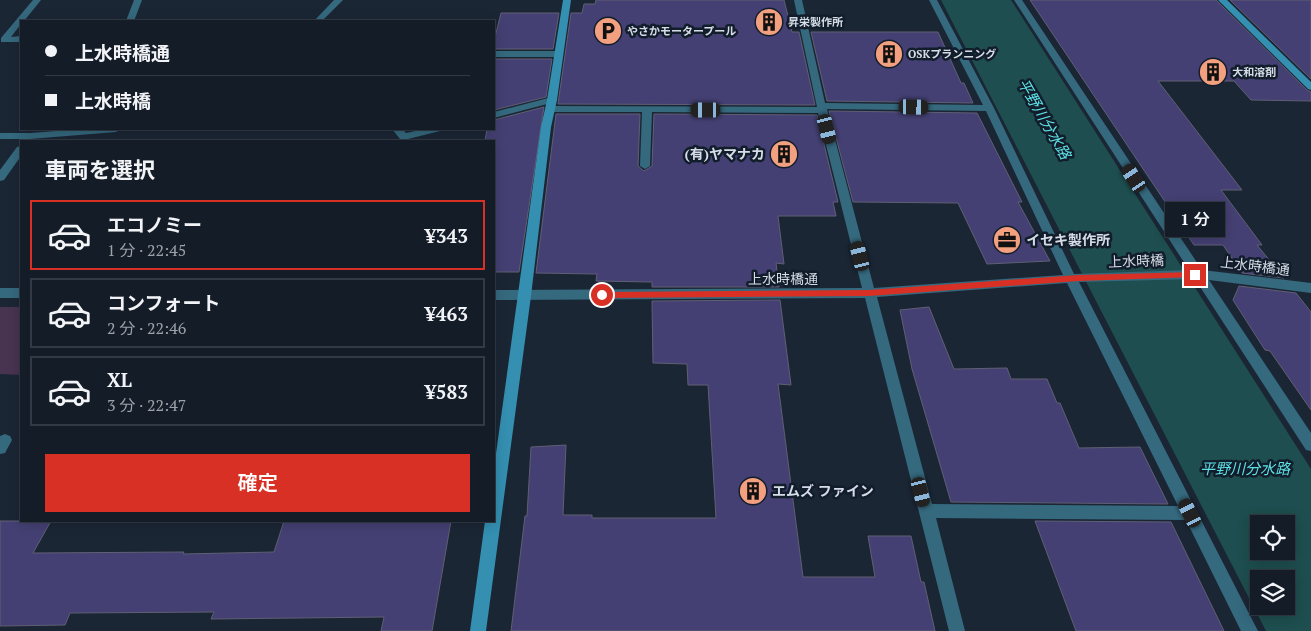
<!DOCTYPE html>
<html lang="ja">
<meta charset="utf-8">
<style>
:root{--surface:#141c28;--page:#212934;--text:#f1f3f6;--muted:#9da1a8;--line:#333a45;--accent:#d93025}
body{margin:0;font-family:"PT Serif","Noto Sans JP",serif;background:var(--page);color:var(--text);height:100vh;display:flex;flex-direction:column;font-size:19px;white-space:nowrap}
*{box-sizing:border-box;margin:0}
p{font-size:16px;color:var(--muted)}
.icon{flex:none;width:28px;height:28px;fill:none;stroke:currentColor;stroke-width:2;stroke-linecap:round;stroke-linejoin:round}
.map{position:relative;flex:1;overflow:hidden}
.sheet{position:absolute;left:20px;top:140px;width:475px;height:382px;display:flex;flex-direction:column;background:var(--surface);border-radius:0px;box-shadow:0 2px 12px #0003,0 0 0 1px var(--line)}
.sheet>*{flex:none}
.hud{position:absolute;left:20px;top:20px;width:475px;height:110px;border-radius:0px;box-shadow:0 2px 12px #0003,0 0 0 1px var(--line);display:grid;align-content:center;height:110px;padding:0 25px;background:var(--surface)}
.buttons{position:absolute;left:1250px;top:515px;display:grid;gap:10px}
.buttons a{display:grid;place-items:center;width:45px;height:45px;border-radius:0px;background:var(--surface);box-shadow:0 2px 12px #0003,0 0 0 1px var(--line);font-size:25px}
.end{position:absolute;width:22px;height:22px;margin:-11px;border:6px solid #d93025;background:#fff;box-shadow:0 0 0 2px #fff}
.from{border-radius:50%}
.bubble{position:absolute;height:35px;border-radius:0px;background:var(--surface);box-shadow:0 2px 12px #0003,0 0 0 1px var(--line);font-size:16px;font-weight:600;line-height:35px;text-align:center}
.car{position:absolute;width:15px;height:30px;margin:-15px -8px;border-radius:6px;box-shadow:0 0 4px 1px #0007;background:linear-gradient(#222 24%,#8ab4d8 0 40%,#222 0 76%,#8ab4d8 0 86%,#222 0)}
.hud b{display:flex;align-items:center;gap:18px;height:48px;font-size:19px}
.hud b+b{border-top:1px solid var(--line)}
.hud i{width:12px;height:12px;background:var(--text)}
ul{padding:0;list-style:none}
li{display:flex;align-items:center;gap:15px;height:70px;margin:0 10px 8px;padding:0 15px;border:2px solid var(--line);border-radius:0px}
li div{flex:1}
li b{display:block;font-size:19px}
li em{font-style:normal;font-weight:600}
li.active{border-color:var(--accent)}
li>.icon{width:45px;height:45px;stroke-width:1.5}
h2{padding:0 25px;font-size:22px;line-height:60px}
.cta{display:flex;gap:10px;margin-top:auto;padding:10px 25px}
.cta a{flex:1;height:58px;border-radius:0px;background:var(--accent);color:#fff;font-size:20px;font-weight:600;line-height:58px;text-align:center}
.map>svg:first-child{display:block}
</style>
<div class="map">
<svg width="1311" height="631" viewBox="0 0 1311 631">
<rect width="100%" height="100%" fill="#1b2635"/>
<path fill="#483351" d="M 0,307 L 21,307 L 21,375 L 0,374 Z"/>
<path fill="#1e4e4f" fill-rule="evenodd" d="M 941,0 L 1011,0 L 1311,469 L 1311,631 L 1266,631 ZM 1259,524 L 1286,524 L 1286,551 L 1259,551 ZM 1259,579 L 1286,579 L 1286,606 L 1259,606 Z"/>
<g fill="#444073" stroke="#605f74">
<path d="M 596,0 L 784,0 L 792,32 L 799,32 L 815,105 L 558,104 L 571,13 L 582,13 L 584,4 L 595,4 Z"/>
<path d="M 1030,0 L 1216,0 L 1307,90 L 1311,92 L 1311,101 L 1251,100 L 1234,81 L 1158,81 L 1242,190 L 1221,190 L 1262,245 L 1257,245 L 1284,278 L 1242,273 L 1223,245 L 1194,245 Z"/>
<path d="M 1230,0 L 1311,0 L 1311,79 Z"/>
<path d="M 501,13 L 559,13 L 553,49 L 494,49 L 494,41 Z"/>
<path d="M 811,32 L 938,32 L 961,83 L 964,83 L 973,103 L 827,101 Z"/>
<path d="M 494,59 L 552,59 L 546,97 L 494,110 Z"/>
<path d="M 544,107 L 519,272 L 494,272 L 494,141 L 485,141 L 487,129 L 494,129 L 494,120 Z"/>
<path d="M 829,111 L 977,113 L 1022,202 L 1018,202 L 1050,261 L 987,264 L 958,203 L 853,202 Z"/>
<path d="M 556,114 L 640,114 L 638,166 L 644,171 L 652,166 L 654,114 L 817,115 L 838,202 L 833,202 L 836,216 L 778,216 L 784,264 L 776,263 L 779,287 L 652,287 L 652,282 L 596,281 L 597,274 L 536,273 Z"/>
<path d="M 1239,286 L 1296,293 L 1311,312 L 1311,410 L 1270,351 L 1265,350 L 1233,300 Z"/>
<path d="M 780,300 L 791,385 L 778,384 L 803,577 L 875,577 L 868,536 L 911,536 L 921,582 L 924,582 L 935,631 L 511,631 L 525,516 L 527,516 L 531,447 L 566,445 L 563,515 L 592,515 L 592,518 L 716,518 L 708,385 L 688,385 L 687,364 L 653,363 L 652,301 Z"/>
<path d="M 929,307 L 954,369 L 1007,368 L 1011,379 L 1047,379 L 1057,403 L 1060,403 L 1079,448 L 1140,447 L 1168,504 L 951,502 L 912,369 L 900,310 Z"/>
<path d="M 0,521 L 51,521 L 33,553 L 184,552 L 183,554 L 274,552 L 284,521 L 451,521 L 432,631 L 381,631 L 384,617 L 211,619 L 214,612 L 70,613 L 65,625 L 0,626 Z"/>
<path d="M 1035,521 L 1171,522 L 1224,631 L 1076,631 Z"/>
</g>
<g fill="none" stroke-linecap="round" stroke-linejoin="round">
<g fill="#35697e" fill-rule="evenodd">
<path d="M 33,0 L 41,0 L 24,21 L 21,21 L 21,24 L 11,37 L 21,36 L 21,42 L 1,42 L 1,38 Z"/>
<path d="M 134,0 L 142,0 L 134,21 L 126,21 Z"/>
<path d="M 334,0 L 343,0 L 322,21 L 314,21 Z"/>
<path d="M 794,0 L 802,0 L 825,103 L 983,105 L 929,0 L 937,0 L 994,108 L 1074,274 L 1189,270 L 1014,0 L 1022,0 L 1202,270 L 1311,283 L 1311,293 L 1209,280 L 1311,433 L 1311,451 L 1306,450 L 1195,279 L 1079,282 L 1258,631 L 1241,631 L 1186,520 L 936,518 L 965,631 L 949,631 L 865,298 L 494,300 L 494,290 L 862,288 L 818,113 L 652,112 L 650,166 L 645,169 L 640,166 L 642,112 L 551,112 L 546,109 L 551,106 L 817,107 ZM 827,109 L 986,111 L 1063,275 L 874,288 ZM 1067,283 L 1178,506 L 932,504 L 877,297 Z"/>
<path d="M 494,51 L 559,51 L 563,54 L 559,57 L 494,57 Z"/>
<path d="M 552,97 L 557,100 L 555,102 L 494,118 L 494,112 Z"/>
<path d="M 82,129 L 121,129 L 116,132 L 30,139 L 0,139 L 0,133 L 30,133 Z"/>
<path d="M 392,129 L 402,129 L 406,133 L 425,129 L 442,129 L 440,131 L 404,140 L 400,139 Z"/>
<path d="M 21,146 L 21,156 L 4,180 L 0,181 L 0,170 L 17,147 Z"/>
<rect x="0" y="288" width="21" height="10"/>
<path d="M 5,434 L 10,436 L 12,440 L 5,453 L 0,454 L 0,436 Z"/>
</g>
<g fill="#348fb1" fill-rule="evenodd">
<path d="M 563,0 L 571,0 L 557,100 L 551,127 L 531,296 L 486,631 L 470,631 L 485,521 L 494,521 L 494,468 L 541,127 L 547,100 Z"/>
<path d="M 1218,0 L 1227,0 L 1311,82 L 1311,90 L 1308,89 Z"/>
</g>
</g>
<path fill="#d93025" d="M 1195,272 L 1198,275 L 1195,277 L 1079,281 L 869,296 L 602,298 L 598,295 L 602,292 L 869,290 L 1079,275 Z"/>
<defs>
<symbol id="building-disc" viewBox="-11 -11 22 22"><circle r="9.5" fill="#f2a07f" stroke="#121d2b"/><path d="M-4-6H4V6H1V3H-1V6H-4ZM-2.5-4.3h1.7v1.8h-1.7ZM.8-4.3h1.7v1.8H.8ZM-2.5-1h1.7V.8h-1.7ZM.8-1h1.7V.8H.8Z" fill="#111"/></symbol>
<symbol id="parking-disc" viewBox="-11 -11 22 22"><circle r="9.5" fill="#f2a07f" stroke="#121d2b"/><path d="M-3.5-5.5H1a3.5 3.5 0 0 1 0 7H-1V5.5H-3.5ZM-1-3.4V-.6H.8a1.4 1.4 0 0 0 0-2.8Z" fill="#111"/></symbol>
<symbol id="office-disc" viewBox="-11 -11 22 22"><circle r="9.5" fill="#f2a07f" stroke="#121d2b"/><path d="M-6-3h4V-5.5h4V-3h4V5H-6ZM-1-4.5V-3h2v-1.5ZM-6 0V1H6V0Z" fill="#111"/></symbol>
</defs>
<g fill-rule="evenodd">
<use href="#building-disc" x="753" y="6" width="32" height="32"/>
<use href="#parking-disc" x="592" y="15" width="32" height="32"/>
<use href="#building-disc" x="873" y="38" width="32" height="32"/>
<use href="#building-disc" x="1197" y="56" width="32" height="32"/>
<use href="#building-disc" x="768" y="138" width="32" height="32"/>
<use href="#office-disc" x="991" y="224" width="32" height="32"/>
<use href="#building-disc" x="737" y="475" width="32" height="32"/>
</g>
<g text-anchor="middle" stroke-width="5" stroke-linejoin="round" paint-order="stroke">
<g font-size="11" font-weight="bold" fill="#d5dce7" stroke="#121d2b" text-anchor="start">
<text x="788" y="26">昇栄製作所</text>
<text x="627" y="35">やさかモータープール</text>
<text x="908" y="58">OSKプランニング</text>
<text x="1232" y="76">大和溶剤</text>
</g>
<g font-size="14" font-weight="bold" fill="#d5dce7" stroke="#121d2b" text-anchor="start">
<text x="765" y="159" text-anchor="end">(有)ヤマナカ</text>
<text x="1026" y="245">イセキ製作所</text>
<text x="772" y="496">エムズ ファイン</text>
</g>
<g font-size="14" fill="#d5dce7" stroke="#121d2b">
<text transform="translate(1136 261) rotate(-2)" y="5">上水時橋</text>
<text transform="translate(1255 266) rotate(7)" y="5">上水時橋通</text>
<text x="783" y="284">上水時橋通</text>
</g>
<g font-size="15" font-style="italic" fill="#5de1e5" stroke="#121d2b">
<text transform="translate(1044 119) rotate(60)" y="5">平野川分水路</text>
<text x="1245" y="474">平野川分水路</text>
</g>
</g>
</svg>
<div class="buttons">
<a><svg class="icon" aria-label="locate" viewBox="0 0 24 24"><circle cx="12" cy="12" r="6"/><path d="M12 2v4M12 18v4M2 12h4M18 12h4"/></svg></a>
<a><svg class="icon" aria-label="layers" viewBox="0 0 24 24"><path d="M12 4l9 5-9 5-9-5zM3 14l9 5 9-5"/></svg></a>
</div>
<i class="end from" style="left:602px;top:295px"></i>
<i class="end" style="left:1195px;top:275px"></i>
<div class="bubble" style="left:1165px;top:202px;width:60px">1 分</div>
<i class="car" style="left:914px;top:107px;rotate:91deg"></i>
<i class="car" style="left:706px;top:110px;rotate:270deg"></i>
<i class="car" style="left:827px;top:129px;rotate:166deg"></i>
<i class="car" style="left:1134px;top:178px;rotate:327deg"></i>
<i class="car" style="left:860px;top:256px;rotate:346deg"></i>
<i class="car" style="left:921px;top:492px;rotate:166deg"></i>
<i class="car" style="left:1190px;top:513px;rotate:333deg"></i>
<div class="hud">
<b><i class="from"></i>上水時橋通</b>
<b><i></i>上水時橋</b>
</div>
<section class="sheet">
<h2>車両を選択</h2>
<ul>
<li class="active"><svg class="icon" aria-label="car" viewBox="0 0 24 24"><path d="M5 17H2v-5l4-1 3-4h7l3 4 3 1v5h-3M9 17h6M6 11h13"/><circle cx="7" cy="17" r="2"/><circle cx="17" cy="17" r="2"/></svg><div><b>エコノミー</b><p>1 分 · 22:45</p></div><em>¥343</em></li>
<li><svg class="icon" aria-label="car" viewBox="0 0 24 24"><path d="M5 17H2v-5l4-1 3-4h7l3 4 3 1v5h-3M9 17h6M6 11h13"/><circle cx="7" cy="17" r="2"/><circle cx="17" cy="17" r="2"/></svg><div><b>コンフォート</b><p>2 分 · 22:46</p></div><em>¥463</em></li>
<li><svg class="icon" aria-label="car" viewBox="0 0 24 24"><path d="M5 17H2v-5l4-1 3-4h7l3 4 3 1v5h-3M9 17h6M6 11h13"/><circle cx="7" cy="17" r="2"/><circle cx="17" cy="17" r="2"/></svg><div><b>XL</b><p>3 分 · 22:47</p></div><em>¥583</em></li>
</ul>
<div class="cta"><a>確定</a></div>
</section>
</div>
